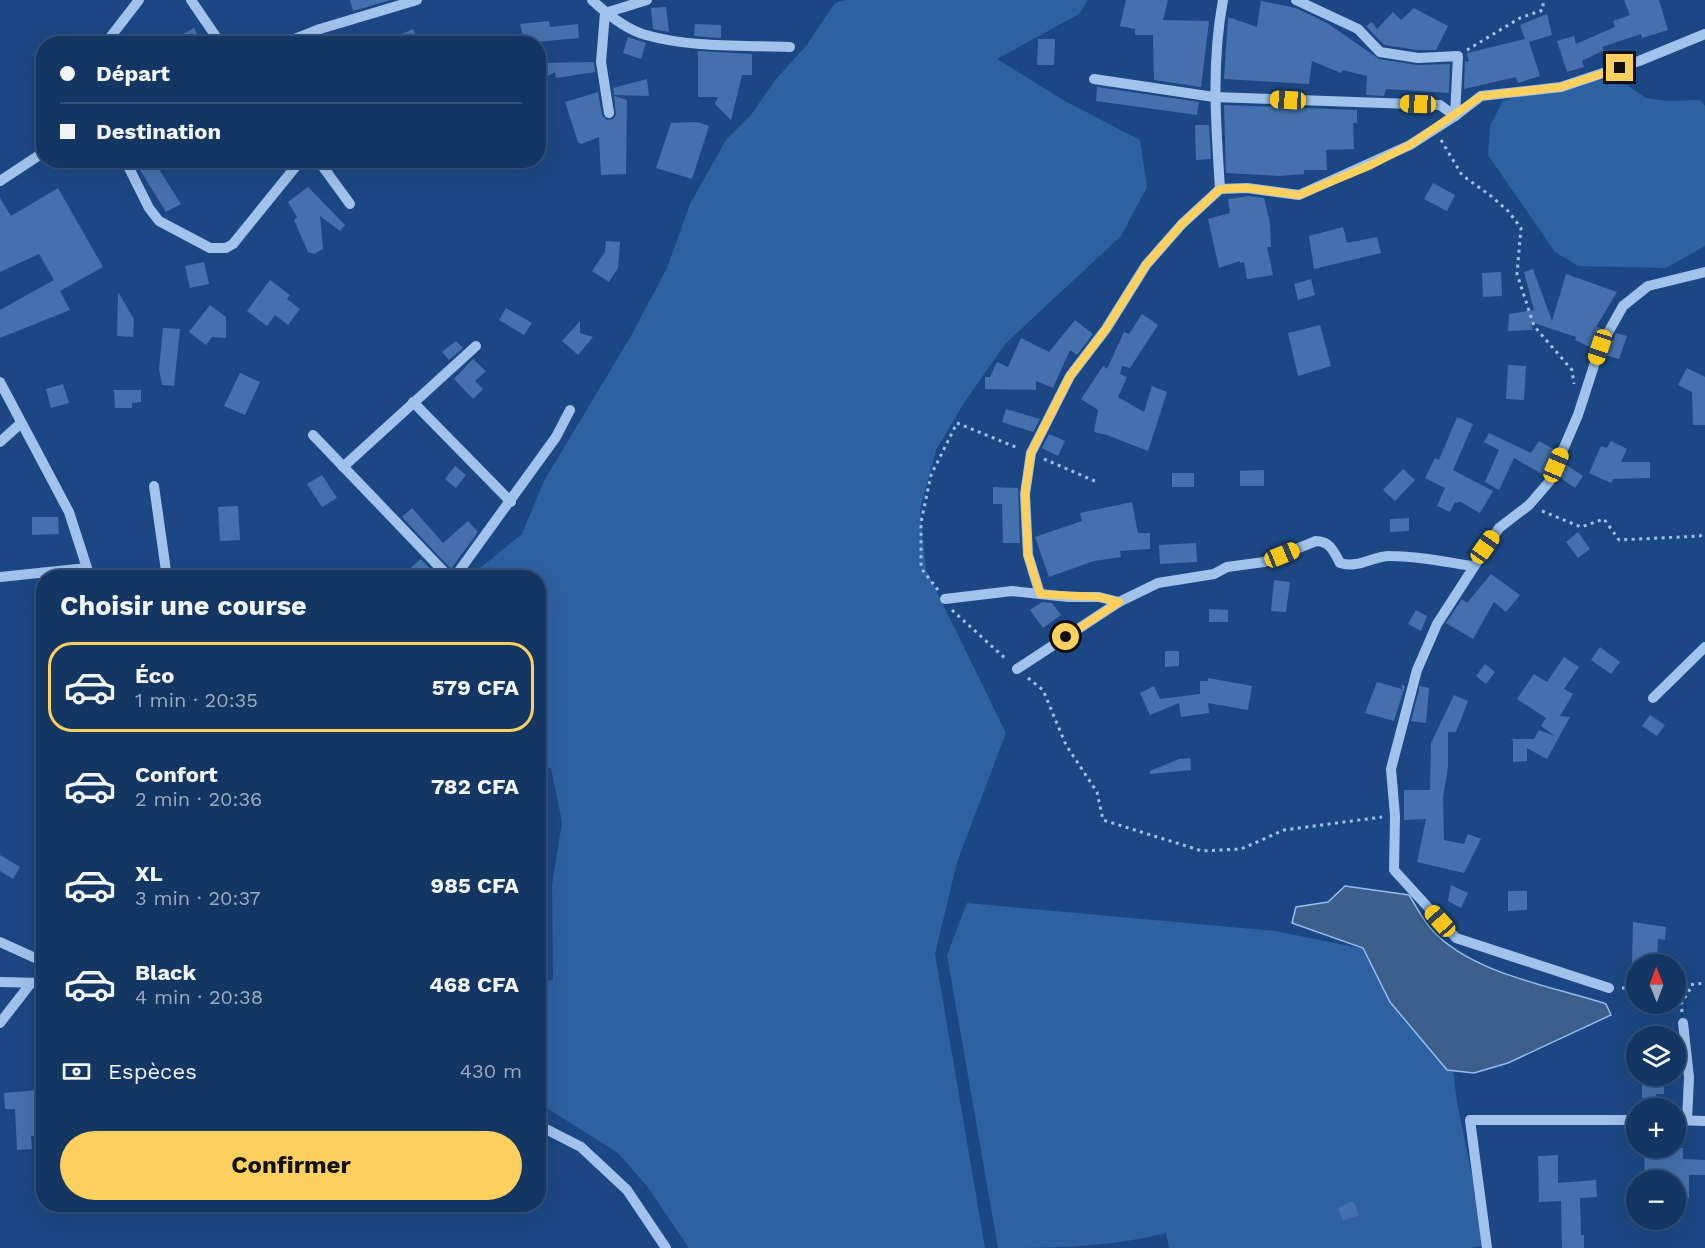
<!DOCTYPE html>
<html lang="fr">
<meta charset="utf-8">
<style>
:root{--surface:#143663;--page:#1d3e69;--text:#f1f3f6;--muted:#9dabbe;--line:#335078;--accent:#fcd05e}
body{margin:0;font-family:"Work Sans",sans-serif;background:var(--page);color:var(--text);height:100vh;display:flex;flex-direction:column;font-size:22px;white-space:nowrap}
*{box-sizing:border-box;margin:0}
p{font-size:20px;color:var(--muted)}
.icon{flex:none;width:33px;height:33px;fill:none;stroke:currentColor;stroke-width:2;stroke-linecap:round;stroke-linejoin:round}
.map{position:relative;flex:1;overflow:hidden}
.drawer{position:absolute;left:36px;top:570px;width:510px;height:642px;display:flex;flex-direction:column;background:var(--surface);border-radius:24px;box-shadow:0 6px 24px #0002,0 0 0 2px var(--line)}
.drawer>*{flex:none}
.hud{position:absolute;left:36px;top:36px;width:510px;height:132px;border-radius:24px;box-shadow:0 6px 24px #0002,0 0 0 2px var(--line);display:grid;align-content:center;height:132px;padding:0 24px;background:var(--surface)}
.needle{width:39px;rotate:359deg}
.fabs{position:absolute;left:1626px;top:954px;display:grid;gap:12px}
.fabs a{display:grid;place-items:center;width:60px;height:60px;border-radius:50%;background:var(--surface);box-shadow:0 6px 24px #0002,0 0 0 2px var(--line);font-size:30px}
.end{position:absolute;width:27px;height:27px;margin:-14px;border:8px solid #fcd05e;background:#111;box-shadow:0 0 0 3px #111}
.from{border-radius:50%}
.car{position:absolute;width:18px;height:36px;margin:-18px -9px;border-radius:8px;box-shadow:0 0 4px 2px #0007;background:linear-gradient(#f5c518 24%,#345 0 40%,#f5c518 0 76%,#345 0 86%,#f5c518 0)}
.hud b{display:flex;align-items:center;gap:21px;height:57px;font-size:22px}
.hud b+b{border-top:2px solid var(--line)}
.hud i{width:15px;height:15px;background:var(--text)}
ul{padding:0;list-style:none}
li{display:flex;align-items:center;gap:18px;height:90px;margin:0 12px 9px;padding:0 12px;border:3px solid transparent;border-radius:24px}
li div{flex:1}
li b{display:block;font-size:22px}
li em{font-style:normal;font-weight:700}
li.on{border-color:var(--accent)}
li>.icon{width:54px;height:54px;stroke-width:1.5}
h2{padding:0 24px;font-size:27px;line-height:72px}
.pay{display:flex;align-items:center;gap:15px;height:66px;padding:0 24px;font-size:22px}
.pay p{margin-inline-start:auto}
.action{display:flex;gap:12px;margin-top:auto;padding:12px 24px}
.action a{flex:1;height:69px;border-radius:36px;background:var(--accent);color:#111;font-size:24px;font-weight:700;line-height:69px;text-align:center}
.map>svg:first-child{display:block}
</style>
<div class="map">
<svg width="1705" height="1248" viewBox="0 0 1705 1248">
<rect width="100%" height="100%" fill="#1b4884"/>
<g fill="#2e61a2">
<path d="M 845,0 L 1088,0 L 1079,14 L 997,59 L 1063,100 L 1140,140 L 1147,187 L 1121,236 L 1005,344 L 964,403 L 936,450 L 920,510 L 926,570 L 1006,733 L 957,862 L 935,954 L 985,1248 L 689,1248 L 647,1186 L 618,1153 L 539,1103 L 539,982 L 553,980 L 552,885 L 562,822 L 551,768 L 539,767 L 538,578 L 469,577 L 522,534 L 544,481 L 631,336 L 667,268 L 690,204 L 726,140 L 751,115 L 776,79 L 806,46 L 835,3 Z"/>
<path d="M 1592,78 L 1627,85 L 1646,98 L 1667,101 L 1700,100 L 1705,106 L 1705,246 L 1666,268 L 1578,266 L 1555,252 L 1488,155 L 1490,126 L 1503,101 L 1555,84 Z"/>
<path d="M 967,903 L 1275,931 L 1369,950 L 1451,1054 L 1457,1102 L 1486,1245 L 1470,1248 L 1169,1248 L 1166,1233 C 1112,1247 1054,1248 998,1248 L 947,955 Z"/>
</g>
<path fill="#3d5f8b" stroke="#94bded" stroke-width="1.5" d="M 1345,886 L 1409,895 C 1416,906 1423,920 1432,930 C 1472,974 1552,986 1606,1004 L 1611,1015 L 1508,1063 L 1474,1073 L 1447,1070 L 1390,1002 L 1363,948 L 1292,923 L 1296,907 L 1328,902 Z"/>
<g fill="#4471ad">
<path d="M 350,0 L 391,0 L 353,11 Z"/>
<path d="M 1126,0 L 1168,0 L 1163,20 L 1209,21 L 1201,87 L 1154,80 L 1153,35 L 1135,35 L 1135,29 L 1120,26 Z"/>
<path d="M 1624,0 L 1659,0 L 1668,30 L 1642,38 L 1641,34 L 1602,47 L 1604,50 L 1582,61 L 1584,67 L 1567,72 L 1557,41 L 1574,36 L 1576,44 L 1615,27 L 1613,21 L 1630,15 Z"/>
<path d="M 1261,1 L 1296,8 L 1327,23 L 1379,59 L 1417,65 L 1450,64 L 1449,93 L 1386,89 L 1384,96 L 1366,95 L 1367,76 L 1343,70 L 1341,73 L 1312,61 L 1309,84 L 1224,79 L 1228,17 L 1257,27 Z"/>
<path d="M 666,7 L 669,32 L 653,29 L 651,8 Z"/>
<path d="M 1414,8 L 1448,26 L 1436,50 L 1418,50 L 1384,45 L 1366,26 L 1372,22 L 1377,29 L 1393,12 L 1401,20 Z"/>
<path d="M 1547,14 L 1552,35 L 1529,42 L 1540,76 L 1518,83 L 1516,77 L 1464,89 L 1465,61 L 1469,62 L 1467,53 L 1525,39 L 1520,25 Z"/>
<path d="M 549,21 L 550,27 L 578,24 L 579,38 L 525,43 L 520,24 Z"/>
<path d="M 695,24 L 721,25 L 721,38 L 694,36 Z"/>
<path d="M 194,28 L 202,44 L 165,44 Z"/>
<path d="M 413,29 L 420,44 L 380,44 Z"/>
<path d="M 628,37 L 646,43 L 641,59 L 623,53 Z"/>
<path d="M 1038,39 L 1055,39 L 1054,65 L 1037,65 Z"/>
<path d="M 698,51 L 752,54 L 752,75 L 742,75 L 731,120 L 715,104 L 718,97 L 698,97 Z"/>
<path d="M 594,62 L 595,72 L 556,78 L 555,72 L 538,81 L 538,63 Z"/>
<path d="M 647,79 L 649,96 L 614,95 L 613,88 Z"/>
<path d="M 1097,87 L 1199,102 L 1197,115 L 1096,101 Z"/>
<path d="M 598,92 L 602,115 L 607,120 L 613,119 L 616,115 L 614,96 L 627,100 L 626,174 L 601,175 L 599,137 L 581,144 L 578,142 L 565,102 Z"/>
<path d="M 1224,105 L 1357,110 L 1357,123 L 1353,123 L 1354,149 L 1326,150 L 1327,170 L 1304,170 L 1304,174 L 1280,176 L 1226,173 Z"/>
<path d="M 697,122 L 709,126 L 692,179 L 656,168 L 671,123 Z"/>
<path d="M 1195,125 L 1209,125 L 1211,159 L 1196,160 Z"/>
<path d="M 134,160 L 153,160 L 181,204 L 166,212 Z"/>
<path d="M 1433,183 L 1455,195 L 1447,211 L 1424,199 Z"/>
<path d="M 308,187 L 345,225 L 340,231 L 320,216 L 323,249 L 314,254 L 308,252 L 294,220 L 297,217 L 288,202 Z"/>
<path d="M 58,188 L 103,267 L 60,291 L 70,310 L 0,338 L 0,310 L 54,280 L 39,254 L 0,272 L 0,198 L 11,216 Z"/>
<path d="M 1248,196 L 1264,198 L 1270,223 L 1271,247 L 1267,247 L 1273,275 L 1247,279 L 1244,262 L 1240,263 L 1240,261 L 1219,268 L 1208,219 L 1230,213 L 1228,199 Z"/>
<path d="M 1343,227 L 1347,243 L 1377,237 L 1381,253 L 1314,269 L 1309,236 Z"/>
<path d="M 606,241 L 620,242 L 618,268 L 609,282 L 592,271 L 605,252 Z"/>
<path d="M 204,262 L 209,284 L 190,288 L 185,266 Z"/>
<path d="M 1533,269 L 1552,321 L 1566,274 L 1617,292 L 1596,327 L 1602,328 L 1592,348 L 1575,340 L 1576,337 L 1531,322 L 1532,330 L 1508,331 L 1509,314 L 1534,310 L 1524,272 Z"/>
<path d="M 1501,272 L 1502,296 L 1483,297 L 1482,273 Z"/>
<path d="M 1311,279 L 1315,295 L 1298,300 L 1294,284 Z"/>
<path d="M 270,280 L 290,295 L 287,299 L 300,309 L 288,325 L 275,315 L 267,326 L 247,311 Z"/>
<path d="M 118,292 L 134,319 L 133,337 L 117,336 Z"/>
<path d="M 210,305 L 226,317 L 226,338 L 212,337 L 206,345 L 189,332 Z"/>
<path d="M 506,308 L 532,323 L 524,335 L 499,320 Z"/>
<path d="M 1142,314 L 1158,325 L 1130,368 L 1122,366 L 1120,374 L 1127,377 L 1118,397 L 1144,412 L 1152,386 L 1167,392 L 1148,451 L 1107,435 L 1094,432 L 1098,410 L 1081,399 L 1103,366 L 1107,369 L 1124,332 L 1129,334 Z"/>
<path d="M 1075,320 L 1093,334 L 1077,355 L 1070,350 L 1053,388 L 1036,381 L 1036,390 L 985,389 L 985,377 L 990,377 L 997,362 L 1008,367 L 1021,338 L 1049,352 Z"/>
<path d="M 580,321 L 580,333 L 593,337 L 578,355 L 562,341 Z"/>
<path d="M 1320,325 L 1331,366 L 1298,376 L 1288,333 Z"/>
<path d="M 163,328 L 180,329 L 174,386 L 162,385 L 159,369 Z"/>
<path d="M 1616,333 L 1627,336 L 1619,359 L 1605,355 Z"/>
<path d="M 456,341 L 463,348 L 449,360 L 442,352 Z"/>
<path d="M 473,359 L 486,371 L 475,381 L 483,389 L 473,399 L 454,379 Z"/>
<path d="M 1508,365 L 1526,366 L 1524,400 L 1506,399 Z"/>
<path d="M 1687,368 L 1705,377 L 1705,425 L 1693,425 L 1692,392 L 1678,385 Z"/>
<path d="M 240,373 L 260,382 L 245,415 L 224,406 Z"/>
<path d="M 63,384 L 69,403 L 51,408 L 46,389 Z"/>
<path d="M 114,390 L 141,390 L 141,402 L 132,403 L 132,408 L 115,408 Z"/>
<path d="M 1006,409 L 1040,419 L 1033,432 L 1002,422 Z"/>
<path d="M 1457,417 L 1473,424 L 1453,470 L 1493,491 L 1480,513 L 1459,501 L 1458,503 L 1455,502 L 1450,512 L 1437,506 L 1445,488 L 1425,478 L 1435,458 L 1439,460 Z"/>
<path d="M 1489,433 L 1531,453 L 1539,441 L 1555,450 L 1546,469 L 1542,474 L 1514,458 L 1499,490 L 1485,482 L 1499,450 L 1484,442 Z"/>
<path d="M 1049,434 L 1065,441 L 1058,456 L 1042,448 Z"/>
<path d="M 1611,441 L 1627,449 L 1621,462 L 1650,462 L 1650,478 L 1613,479 L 1611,483 L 1589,473 L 1601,446 L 1607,448 Z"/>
<path d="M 1565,464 L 1583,476 L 1575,488 L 1559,477 Z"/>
<path d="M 455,466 L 466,475 L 456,488 L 445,479 Z"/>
<path d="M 1403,469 L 1415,480 L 1395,501 L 1383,490 Z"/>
<path d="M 1264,470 L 1264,486 L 1240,486 L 1240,471 Z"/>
<rect x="1172" y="473" width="22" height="14"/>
<path d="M 322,475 L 337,498 L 322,507 L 307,484 Z"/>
<path d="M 993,487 L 1018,488 L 1020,543 L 1003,543 L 1002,504 L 993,504 Z"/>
<path d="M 1132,502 L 1138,533 L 1150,533 L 1150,549 L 1120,551 L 1121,557 L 1094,561 L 1049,577 L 1035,537 L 1082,521 L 1080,513 Z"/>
<path d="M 238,506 L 240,540 L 220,541 L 218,507 Z"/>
<path d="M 412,508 L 443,543 L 468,521 L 478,532 L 451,569 L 402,517 Z"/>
<path d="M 32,517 L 58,517 L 59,534 L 32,535 Z"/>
<path d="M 1409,518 L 1409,531 L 1390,532 L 1390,519 Z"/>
<path d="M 1578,532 L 1590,549 L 1578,558 L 1566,542 Z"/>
<path d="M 1196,543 L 1197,562 L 1160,564 L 1159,545 Z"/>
<path d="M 421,559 L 437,576 L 435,578 L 399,578 Z"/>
<path d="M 1491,574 L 1520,595 L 1506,612 L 1494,602 L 1473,639 L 1446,623 L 1462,599 L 1467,603 Z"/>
<path d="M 1274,580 L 1290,582 L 1286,612 L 1271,611 Z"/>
<path d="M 1042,602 L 1052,603 L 1061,615 L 1043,628 L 1030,610 Z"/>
<path d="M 1209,609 L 1228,610 L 1228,622 L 1209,622 Z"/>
<path d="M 1416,610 L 1427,616 L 1421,631 L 1408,624 Z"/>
<path d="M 1600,647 L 1620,662 L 1611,674 L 1591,660 Z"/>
<path d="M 1165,651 L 1179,651 L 1179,666 L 1165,667 Z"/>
<path d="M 1564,657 L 1579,667 L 1564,689 L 1573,694 L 1560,716 L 1570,717 L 1547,759 L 1527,748 L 1527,761 L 1513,762 L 1513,740 L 1510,739 L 1534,739 L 1539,730 L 1555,736 L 1541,726 L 1546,718 L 1517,699 L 1534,674 L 1547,682 Z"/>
<path d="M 1485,664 L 1495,672 L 1486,684 L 1476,676 Z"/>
<path d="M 1208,678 L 1252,686 L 1248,710 L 1208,703 L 1209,713 L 1181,717 L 1179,703 L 1150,715 L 1140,693 L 1154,686 L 1160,699 L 1200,694 L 1200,681 L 1208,681 Z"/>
<path d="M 1377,682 L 1402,689 L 1402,685 L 1405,686 L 1394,721 L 1365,713 Z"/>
<path d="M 1420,686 L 1429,688 L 1426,723 L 1411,721 Z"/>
<path d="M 1454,695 L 1468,701 L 1456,732 L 1448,732 L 1448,767 L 1443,797 L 1444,840 L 1464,844 L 1468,834 L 1481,839 L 1464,873 L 1417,862 L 1426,819 L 1404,820 L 1404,790 L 1430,790 L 1431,743 Z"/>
<path d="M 1650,715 L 1665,725 L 1657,736 L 1642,726 Z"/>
<path d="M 1190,758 L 1191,770 L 1150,774 L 1150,771 L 1179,759 Z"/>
<path d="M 0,855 L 20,867 L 13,879 L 0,871 Z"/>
<path d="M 1451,885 L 1468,893 L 1461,908 L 1448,901 Z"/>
<path d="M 1508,891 L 1527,891 L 1527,910 L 1508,911 Z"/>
<path d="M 1633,922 L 1666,927 L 1665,940 L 1658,939 L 1657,964 L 1632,964 Z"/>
<path d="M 1642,1076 L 1664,1078 L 1664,1094 L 1656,1094 L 1656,1098 L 1642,1098 Z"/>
<path d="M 38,1090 L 40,1136 L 31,1136 L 32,1149 L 17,1150 L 15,1109 L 5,1109 L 4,1093 Z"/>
<path d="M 1644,1148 L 1683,1148 L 1683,1159 L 1705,1160 L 1705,1175 L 1689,1175 L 1689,1198 L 1676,1198 L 1676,1180 L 1645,1180 Z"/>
<path d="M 1558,1155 L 1558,1183 L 1596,1180 L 1597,1197 L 1580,1198 L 1581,1235 L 1584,1235 L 1584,1248 L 1562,1248 L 1561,1201 L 1539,1202 L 1538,1156 Z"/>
<path d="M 1353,1201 L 1359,1215 L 1343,1221 L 1338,1208 Z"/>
</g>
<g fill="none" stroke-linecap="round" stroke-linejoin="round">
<g stroke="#a1c2eb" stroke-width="3" stroke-dasharray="3 4.5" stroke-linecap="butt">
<path d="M 1467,50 L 1520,18 L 1543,10 L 1543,0"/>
<path d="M 1441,140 L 1462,175 L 1491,196 L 1508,211 L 1521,228 L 1517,274 L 1534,326 L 1572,370 L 1574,384"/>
<path d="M 1044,459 L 1097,482"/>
<path d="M 1542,511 L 1581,527 L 1604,519 L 1619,540 L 1700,536 L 1705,532"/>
<path d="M 938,590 L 921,568 L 921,522 L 931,475 L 957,423 L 1018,448"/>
<path d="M 952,610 L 1007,660"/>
<path d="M 1028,678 L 1043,690 L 1066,745 L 1097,792 L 1103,820 L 1202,851 L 1241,849 L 1284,830 L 1382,817"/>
<path d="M 1676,986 L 1705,983"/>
<path d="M 1622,988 L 1636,988"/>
<path d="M 1682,1012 L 1681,1004 L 1693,984"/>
</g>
<g stroke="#a1c2eb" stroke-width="10">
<path d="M 191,0 L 221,44"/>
<path d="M 592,0 C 606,13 627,30 646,35 C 691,48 743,45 790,47"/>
<path d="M 105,44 L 139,0"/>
<path d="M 282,44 L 320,29 L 417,0"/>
<path d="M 1094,79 L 1214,97 L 1440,105 L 1455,116 L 1481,96 L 1561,87 L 1639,61 L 1705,34"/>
<path d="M 609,113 L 601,62 L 605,13 L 647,0"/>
<path d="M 125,160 L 149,208 L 159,221 L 210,248 L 226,248 L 233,244 L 301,160"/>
<path d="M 318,160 L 350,204"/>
<path d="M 0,181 L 44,152"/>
<path d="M 1220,189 C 1216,125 1211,64 1223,0"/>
<path d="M 0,382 L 69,512 L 87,568 L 0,577"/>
<path d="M 413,402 L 511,502"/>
<path d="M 313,435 L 450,578"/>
<path d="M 0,442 L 20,424"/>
<path d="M 343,467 L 476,346"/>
<path d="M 154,486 L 167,578"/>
<path d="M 454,578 L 556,437 L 570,410"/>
<path d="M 1040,594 L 1028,555 L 1025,494 L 1031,453 L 1070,376 L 1106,329 L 1146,265 L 1182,224 L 1220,189 L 1247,188 L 1299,195 L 1410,145 L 1455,116 L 1458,56 L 1418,58 L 1380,52 L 1358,29 L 1296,0"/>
<path d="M 945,599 L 1012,591 L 1069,597 L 1099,597 L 1119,602 L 1158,583 L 1214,574 L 1227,567 L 1264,562 L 1316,541 C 1330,541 1334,552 1340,563 C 1359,569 1374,555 1391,556 C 1418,556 1446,562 1472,566"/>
<path d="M 1017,669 L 1119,602"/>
<path d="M 1653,698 L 1705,647"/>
<path d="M 0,942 L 44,962"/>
<path d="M 0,982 L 44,983"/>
<path d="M 1609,988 L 1456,938 L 1394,870 L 1395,816 L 1391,769 L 1417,670 L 1437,624 L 1499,528 L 1529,505 L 1549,482 L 1578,415 L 1600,347 L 1623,306 L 1648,286 L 1705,272"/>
<path d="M 0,1023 L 31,983"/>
<path d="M 1683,1023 L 1689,1077 L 1687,1120"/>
<path d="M 1676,1120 L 1705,1121"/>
<path d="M 538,1125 L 581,1147 L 627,1190 L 666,1248"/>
<path d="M 1487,1248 L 1470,1120 L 1636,1120"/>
</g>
</g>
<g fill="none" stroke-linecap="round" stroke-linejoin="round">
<path stroke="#fcd05e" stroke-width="8" d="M 1066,637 L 1119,602 L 1099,597 L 1040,594 L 1028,555 L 1025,494 L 1031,453 L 1070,376 L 1106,329 L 1146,265 L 1182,224 L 1220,189 L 1247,188 L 1299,195 L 1371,165 L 1410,145 L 1481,96 L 1561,87 L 1620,68"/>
</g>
</svg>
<div class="fabs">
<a><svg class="needle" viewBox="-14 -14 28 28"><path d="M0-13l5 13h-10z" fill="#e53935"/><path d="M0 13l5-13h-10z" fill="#9dabbe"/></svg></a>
<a><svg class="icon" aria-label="layers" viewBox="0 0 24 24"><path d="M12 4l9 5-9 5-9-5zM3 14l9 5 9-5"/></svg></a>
<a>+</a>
<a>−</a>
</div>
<i class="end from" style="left:1066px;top:637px"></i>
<i class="end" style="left:1620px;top:68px"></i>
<i class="car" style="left:1288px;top:100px;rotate:273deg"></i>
<i class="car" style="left:1418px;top:104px;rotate:272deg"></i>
<i class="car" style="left:1600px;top:347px;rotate:198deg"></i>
<i class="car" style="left:1556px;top:465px;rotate:23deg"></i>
<i class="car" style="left:1485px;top:547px;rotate:35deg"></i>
<i class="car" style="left:1282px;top:555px;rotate:68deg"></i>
<i class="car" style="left:1440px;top:921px;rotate:318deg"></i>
<div class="hud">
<b><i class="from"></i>Départ</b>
<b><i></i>Destination</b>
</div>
<section class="drawer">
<h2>Choisir une course</h2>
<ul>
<li class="on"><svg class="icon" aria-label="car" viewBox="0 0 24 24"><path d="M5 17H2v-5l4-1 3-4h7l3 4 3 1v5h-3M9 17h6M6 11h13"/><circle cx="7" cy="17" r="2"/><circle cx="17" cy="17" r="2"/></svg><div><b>Éco</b><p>1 min · 20:35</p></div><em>579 CFA</em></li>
<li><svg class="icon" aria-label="car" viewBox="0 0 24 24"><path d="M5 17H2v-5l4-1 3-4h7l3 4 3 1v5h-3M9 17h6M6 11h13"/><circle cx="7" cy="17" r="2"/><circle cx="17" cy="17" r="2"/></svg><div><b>Confort</b><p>2 min · 20:36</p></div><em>782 CFA</em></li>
<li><svg class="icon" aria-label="car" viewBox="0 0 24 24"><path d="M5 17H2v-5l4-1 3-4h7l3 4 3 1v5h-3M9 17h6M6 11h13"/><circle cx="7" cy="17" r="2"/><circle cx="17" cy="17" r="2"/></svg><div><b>XL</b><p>3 min · 20:37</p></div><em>985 CFA</em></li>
<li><svg class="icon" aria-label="car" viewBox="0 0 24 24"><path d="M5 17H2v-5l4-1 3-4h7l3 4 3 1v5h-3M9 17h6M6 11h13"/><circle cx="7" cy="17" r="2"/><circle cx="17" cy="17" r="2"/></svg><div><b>Black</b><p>4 min · 20:38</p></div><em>468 CFA</em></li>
</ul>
<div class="pay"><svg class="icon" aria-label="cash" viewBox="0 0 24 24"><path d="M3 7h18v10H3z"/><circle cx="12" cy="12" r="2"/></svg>Espèces<p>430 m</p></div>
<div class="action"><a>Confirmer</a></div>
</section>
</div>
